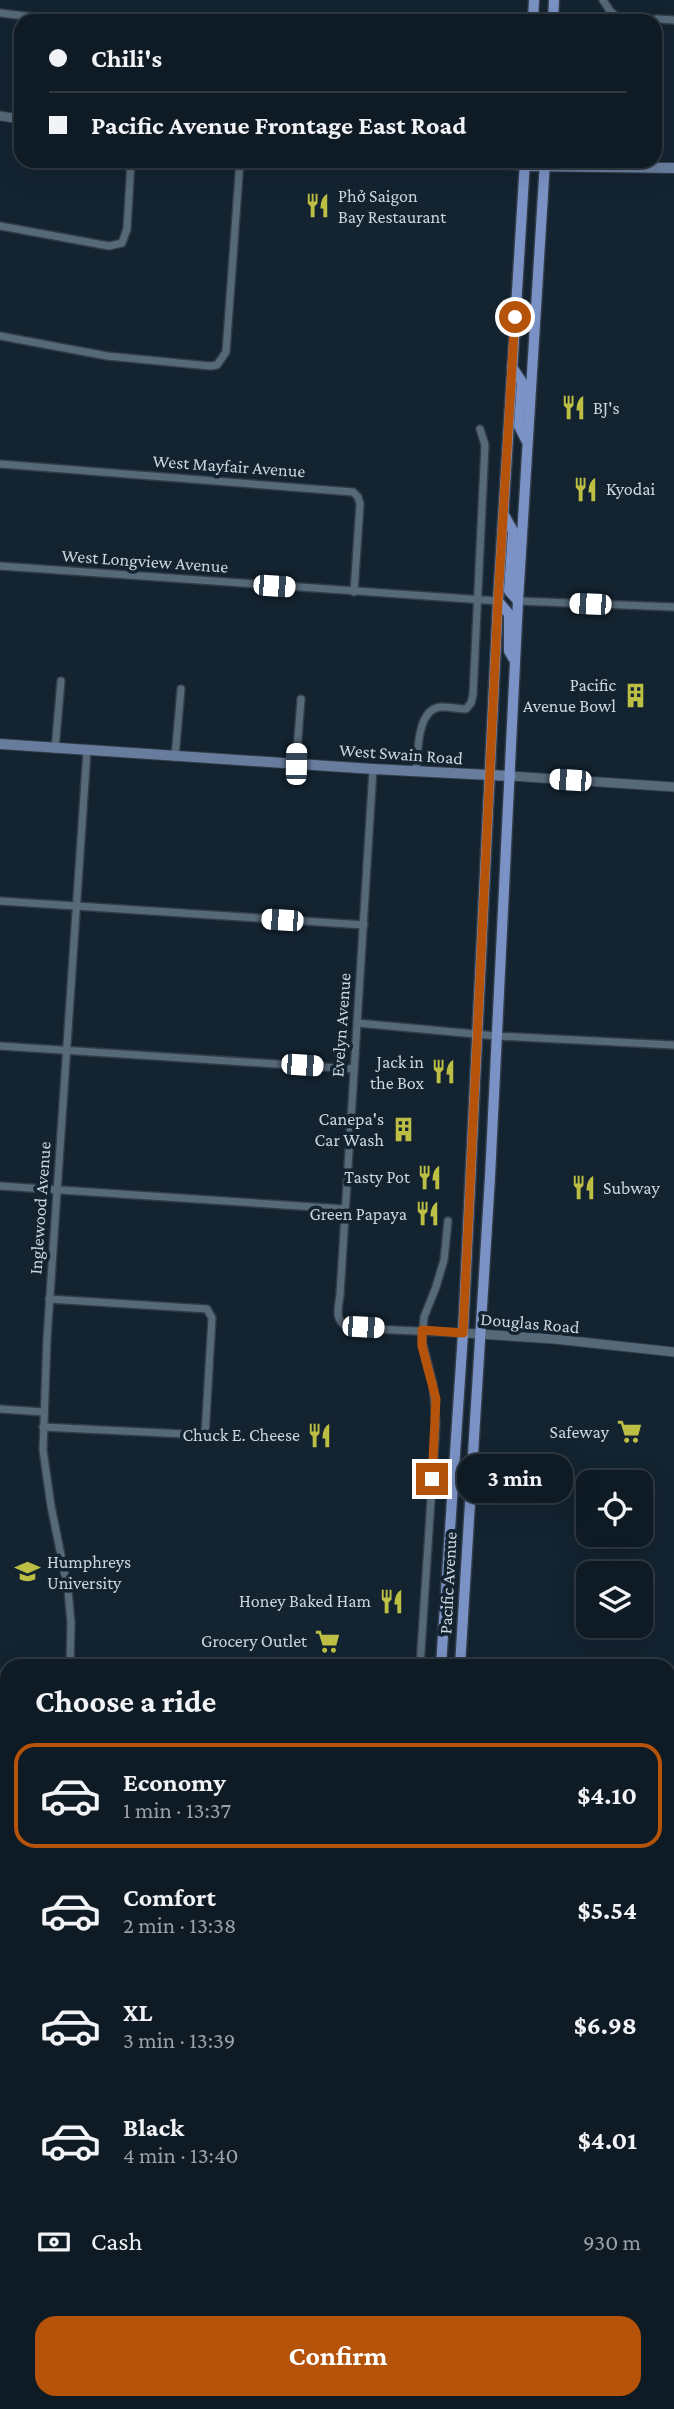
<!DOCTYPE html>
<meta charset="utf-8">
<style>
:root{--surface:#0e1a24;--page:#17232c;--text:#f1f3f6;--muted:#9ba1a6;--line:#2e3841;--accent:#b45309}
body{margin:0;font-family:"Crimson Pro",serif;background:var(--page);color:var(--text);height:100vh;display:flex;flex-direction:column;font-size:26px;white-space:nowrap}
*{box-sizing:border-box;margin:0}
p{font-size:23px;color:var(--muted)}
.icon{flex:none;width:38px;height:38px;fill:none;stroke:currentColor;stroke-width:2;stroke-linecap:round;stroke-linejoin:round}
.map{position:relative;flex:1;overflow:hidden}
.sheet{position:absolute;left:0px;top:1659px;width:676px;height:751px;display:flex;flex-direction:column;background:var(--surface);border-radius:21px 21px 0 0;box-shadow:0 7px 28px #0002,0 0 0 2px var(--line)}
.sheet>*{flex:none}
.hud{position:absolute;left:14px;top:14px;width:648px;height:154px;border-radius:21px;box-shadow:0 7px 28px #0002,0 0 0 2px var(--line);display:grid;align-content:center;height:154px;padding:0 35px;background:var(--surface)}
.tools{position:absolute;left:576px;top:1470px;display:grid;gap:14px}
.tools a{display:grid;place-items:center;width:77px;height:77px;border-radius:14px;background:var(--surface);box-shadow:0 7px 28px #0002,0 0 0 2px var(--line);font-size:35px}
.end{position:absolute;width:32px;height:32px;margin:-16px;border:9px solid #b45309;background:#fff;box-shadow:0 0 0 4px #fff}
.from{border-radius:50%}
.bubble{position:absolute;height:49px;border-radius:21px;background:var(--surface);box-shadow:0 7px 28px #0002,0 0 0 2px var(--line);font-size:23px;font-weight:700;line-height:49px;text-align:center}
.car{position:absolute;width:21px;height:42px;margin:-21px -10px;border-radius:9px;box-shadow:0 0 5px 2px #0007;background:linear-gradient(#fff 24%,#345 0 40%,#fff 0 76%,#345 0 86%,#fff 0)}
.hud b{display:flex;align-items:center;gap:24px;height:66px;font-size:26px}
.hud b+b{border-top:2px solid var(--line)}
.hud i{width:18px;height:18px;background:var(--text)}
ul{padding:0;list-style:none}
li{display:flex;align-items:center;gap:21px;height:105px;margin:0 14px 10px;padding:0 21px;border:4px solid transparent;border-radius:21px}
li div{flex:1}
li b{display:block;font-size:26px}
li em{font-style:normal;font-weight:700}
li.active{border-color:var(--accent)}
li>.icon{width:63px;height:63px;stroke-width:1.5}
h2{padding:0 35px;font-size:32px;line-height:84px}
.pay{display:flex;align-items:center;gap:18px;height:77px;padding:0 35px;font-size:26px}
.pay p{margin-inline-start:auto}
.primary-button{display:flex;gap:14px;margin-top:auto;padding:14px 35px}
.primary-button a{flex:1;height:80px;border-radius:21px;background:var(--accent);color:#fff;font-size:28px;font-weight:700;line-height:80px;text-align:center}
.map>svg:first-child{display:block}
</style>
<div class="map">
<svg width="674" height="2409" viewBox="0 0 674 2409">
<rect width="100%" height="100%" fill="#132330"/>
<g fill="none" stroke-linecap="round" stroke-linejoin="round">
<defs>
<g id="minor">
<path d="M 603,0 L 610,11 L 622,21"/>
<path d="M 0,13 L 67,21"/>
<path d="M 646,21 L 657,19 L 674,20"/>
<path d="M 0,226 L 109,246 L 122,243 L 127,229 L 131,161"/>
<path d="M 0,336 L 107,356 L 210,366 L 217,365 L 226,352 L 240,161"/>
<path d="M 0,464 L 353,492 L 358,497 L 360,504 L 354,592"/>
<path d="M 0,566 L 498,601"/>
<path d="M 518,601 L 674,607"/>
<path d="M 55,749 L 61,681"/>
<path d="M 175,757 L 181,689"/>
<path d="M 296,764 L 301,699"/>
<path d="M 373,769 L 340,1295 C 338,1309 334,1321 349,1328 L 463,1333"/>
<path d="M 416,772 C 418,754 416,705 444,707 C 452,707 458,709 466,709 L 471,703 L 473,695 L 485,445 L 480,429"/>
<path d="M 0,901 L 364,925"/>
<path d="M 357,1023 L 497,1036 L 674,1045"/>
<path d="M 0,1046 L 354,1069"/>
<path d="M 0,1186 L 345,1209"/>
<path d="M 0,1409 L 44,1412"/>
<path d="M 43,1427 L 205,1435 L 212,1318 L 207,1309 L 49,1299"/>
<path d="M 70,1666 L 71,1623 L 68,1590 L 51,1506 L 43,1450 L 47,1339 L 87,751"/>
<path d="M 420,1666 L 436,1424 L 433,1384 L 422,1341 L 424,1317 L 436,1287 L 444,1260 L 448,1221"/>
<path d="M 0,1897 L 7,1885"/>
<path d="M 0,2152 L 7,2131"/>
<path d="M 0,2200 L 7,2200"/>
<path d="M 0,2273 L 0,2292"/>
<path d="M 0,2294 L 7,2303"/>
<path d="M 668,2402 L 674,2404"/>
<path d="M 372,2409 L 372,2403"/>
</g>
<g id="tertiary">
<path d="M 0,116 L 21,119"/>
<path d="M 460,161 L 524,166"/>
<path d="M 511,776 L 674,787"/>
<path d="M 463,1333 L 554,1339 L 674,1352"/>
<path d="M 0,2062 L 7,2065"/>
<path d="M 668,2264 L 674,2266"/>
</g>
<g id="secondary">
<path d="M 524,166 L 674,168"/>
<path d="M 0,744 L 373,769 L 511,776"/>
<path d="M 0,1717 L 7,1719"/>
<path d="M 668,1763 L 674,1763"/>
</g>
<g id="primary">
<path d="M 533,21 L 534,0"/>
<path d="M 553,21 L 554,0"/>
<path d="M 512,367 L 522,382 L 519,426 L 526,440"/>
<path d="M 504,515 L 513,531 L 509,591 L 518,601"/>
<path d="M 498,601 L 509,614 L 509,651 L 513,658"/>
<path d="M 441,1666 L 463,1333 L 498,601 L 525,161"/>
<path d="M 460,1666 L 490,1177 L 518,601 L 545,161"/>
<path d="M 392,2409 L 392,2403"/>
<path d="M 410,2409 L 411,2403"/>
</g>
</defs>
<use href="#minor" stroke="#313c48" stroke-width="10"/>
<use href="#tertiary" stroke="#313c48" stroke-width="11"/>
<use href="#secondary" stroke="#313c48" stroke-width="12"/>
<use href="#primary" stroke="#313c48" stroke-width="13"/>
<use href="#minor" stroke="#566978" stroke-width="7"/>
<use href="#tertiary" stroke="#566978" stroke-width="9"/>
<use href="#secondary" stroke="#687d9e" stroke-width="10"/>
<use href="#primary" stroke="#7a92c5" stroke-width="10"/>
</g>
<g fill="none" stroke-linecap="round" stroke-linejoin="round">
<path stroke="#b45309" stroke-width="9" d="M 432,1479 L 436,1399 L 422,1346 L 422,1330 L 463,1333 L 498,601 L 515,317"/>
</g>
<defs>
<symbol id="restaurant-bare" viewBox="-9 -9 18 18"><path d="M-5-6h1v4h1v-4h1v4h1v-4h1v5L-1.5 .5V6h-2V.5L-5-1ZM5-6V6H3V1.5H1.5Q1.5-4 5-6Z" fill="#bcbf43" stroke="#132330" stroke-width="2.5" paint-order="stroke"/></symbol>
<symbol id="building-bare" viewBox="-9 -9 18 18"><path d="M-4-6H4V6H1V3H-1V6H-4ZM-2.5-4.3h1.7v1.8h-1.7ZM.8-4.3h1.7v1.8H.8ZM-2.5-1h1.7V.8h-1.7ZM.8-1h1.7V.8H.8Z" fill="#bcbf43" stroke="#132330" stroke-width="2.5" paint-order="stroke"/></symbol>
<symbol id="supermarket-bare" viewBox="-9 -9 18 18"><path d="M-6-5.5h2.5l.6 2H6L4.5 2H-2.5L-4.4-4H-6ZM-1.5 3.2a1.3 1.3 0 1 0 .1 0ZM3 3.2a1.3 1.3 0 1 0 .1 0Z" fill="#bcbf43" stroke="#132330" stroke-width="2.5" paint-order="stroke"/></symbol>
<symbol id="university-bare" viewBox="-9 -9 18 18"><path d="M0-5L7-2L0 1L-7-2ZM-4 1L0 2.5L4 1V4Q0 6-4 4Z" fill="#bcbf43" stroke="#132330" stroke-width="2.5" paint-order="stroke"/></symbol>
</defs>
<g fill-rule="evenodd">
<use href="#restaurant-bare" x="300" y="188" width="35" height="35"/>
<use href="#restaurant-bare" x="556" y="390" width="35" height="35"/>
<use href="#restaurant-bare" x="568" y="472" width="35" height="35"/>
<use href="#building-bare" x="618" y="678" width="35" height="35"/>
<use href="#restaurant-bare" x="426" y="1054" width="35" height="35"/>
<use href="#building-bare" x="386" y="1112" width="35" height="35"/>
<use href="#restaurant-bare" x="412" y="1160" width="35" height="35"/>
<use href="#restaurant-bare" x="566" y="1170" width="35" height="35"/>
<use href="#restaurant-bare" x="410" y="1196" width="35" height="35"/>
<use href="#supermarket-bare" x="612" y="1414" width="35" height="35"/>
<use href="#restaurant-bare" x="302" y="1418" width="35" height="35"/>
<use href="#university-bare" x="10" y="1554" width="35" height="35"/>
<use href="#restaurant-bare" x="374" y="1584" width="35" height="35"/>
<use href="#supermarket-bare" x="310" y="1624" width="35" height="35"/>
</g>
<g text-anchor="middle" stroke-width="7" stroke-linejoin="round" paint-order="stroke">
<g font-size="18" fill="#cbd5de" stroke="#132330" text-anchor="end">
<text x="338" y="202" text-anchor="start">Phở Saigon<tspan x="338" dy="21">Bay Restaurant</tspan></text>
<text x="593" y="414" text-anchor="start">BJ's</text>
<text x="606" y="495" text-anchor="start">Kyodai</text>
<text x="616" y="691">Pacific<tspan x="616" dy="21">Avenue Bowl</tspan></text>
<text x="424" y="1068">Jack in<tspan x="424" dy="21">the Box</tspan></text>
<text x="384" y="1125">Canepa's<tspan x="384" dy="21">Car Wash</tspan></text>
<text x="410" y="1183">Tasty Pot</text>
<text x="603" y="1194" text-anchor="start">Subway</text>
<text x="407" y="1220">Green Papaya</text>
<text x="609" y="1438">Safeway</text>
<text x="300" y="1441">Chuck E. Cheese</text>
<text x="47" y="1568" text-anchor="start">Humphreys<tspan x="47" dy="21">University</tspan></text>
<text x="371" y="1607">Honey Baked Ham</text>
<text x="307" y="1647">Grocery Outlet</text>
</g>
<g font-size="18" fill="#cbd5de" stroke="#132330">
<text transform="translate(229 466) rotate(4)" y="6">West Mayfair Avenue</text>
<text transform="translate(145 561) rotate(4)" y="6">West Longview Avenue</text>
<text transform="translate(401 754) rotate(4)" y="6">West Swain Road</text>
<text transform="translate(341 1025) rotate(-86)" y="6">Evelyn Avenue</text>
<text transform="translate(40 1208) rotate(-86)" y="6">Inglewood Avenue</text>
<text transform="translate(530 1323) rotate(5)" y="6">Douglas Road</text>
<text transform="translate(448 1583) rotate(-87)" y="6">Pacific Avenue</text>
</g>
</g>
</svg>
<div class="tools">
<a><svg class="icon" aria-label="locate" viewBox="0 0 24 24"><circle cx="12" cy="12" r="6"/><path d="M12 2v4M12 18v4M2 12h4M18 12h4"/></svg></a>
<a><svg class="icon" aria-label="layers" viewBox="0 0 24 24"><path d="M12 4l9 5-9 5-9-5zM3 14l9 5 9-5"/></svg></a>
</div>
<i class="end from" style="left:515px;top:317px"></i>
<i class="end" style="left:432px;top:1479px"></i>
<div class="bubble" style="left:457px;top:1454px;width:116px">3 min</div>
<i class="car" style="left:274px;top:586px;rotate:94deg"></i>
<i class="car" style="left:590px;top:604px;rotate:272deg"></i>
<i class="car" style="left:296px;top:764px;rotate:1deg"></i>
<i class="car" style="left:570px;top:780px;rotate:274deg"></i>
<i class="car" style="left:282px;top:920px;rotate:274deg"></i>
<i class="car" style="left:302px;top:1065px;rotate:94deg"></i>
<i class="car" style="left:363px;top:1327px;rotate:93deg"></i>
<div class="hud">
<b><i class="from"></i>Chili's</b>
<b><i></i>Pacific Avenue Frontage East Road</b>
</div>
<section class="sheet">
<h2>Choose a ride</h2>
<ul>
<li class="active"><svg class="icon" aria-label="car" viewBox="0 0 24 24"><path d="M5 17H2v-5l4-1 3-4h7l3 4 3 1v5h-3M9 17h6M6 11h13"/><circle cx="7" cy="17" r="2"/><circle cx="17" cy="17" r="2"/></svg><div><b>Economy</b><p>1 min · 13:37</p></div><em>$4.10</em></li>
<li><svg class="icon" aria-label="car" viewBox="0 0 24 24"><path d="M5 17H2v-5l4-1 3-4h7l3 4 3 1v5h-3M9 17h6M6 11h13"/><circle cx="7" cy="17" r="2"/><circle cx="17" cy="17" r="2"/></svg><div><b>Comfort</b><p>2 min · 13:38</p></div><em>$5.54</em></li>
<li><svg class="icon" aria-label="car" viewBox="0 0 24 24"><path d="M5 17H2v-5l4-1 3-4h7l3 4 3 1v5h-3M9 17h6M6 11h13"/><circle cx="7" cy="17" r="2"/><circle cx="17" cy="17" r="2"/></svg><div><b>XL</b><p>3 min · 13:39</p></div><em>$6.98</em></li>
<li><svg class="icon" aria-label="car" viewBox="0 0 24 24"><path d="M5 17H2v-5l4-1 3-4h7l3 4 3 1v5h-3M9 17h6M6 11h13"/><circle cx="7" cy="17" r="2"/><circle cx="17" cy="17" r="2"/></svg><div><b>Black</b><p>4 min · 13:40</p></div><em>$4.01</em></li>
</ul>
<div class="pay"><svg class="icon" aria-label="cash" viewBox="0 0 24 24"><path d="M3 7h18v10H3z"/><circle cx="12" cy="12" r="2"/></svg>Cash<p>930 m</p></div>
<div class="primary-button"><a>Confirm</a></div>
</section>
</div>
